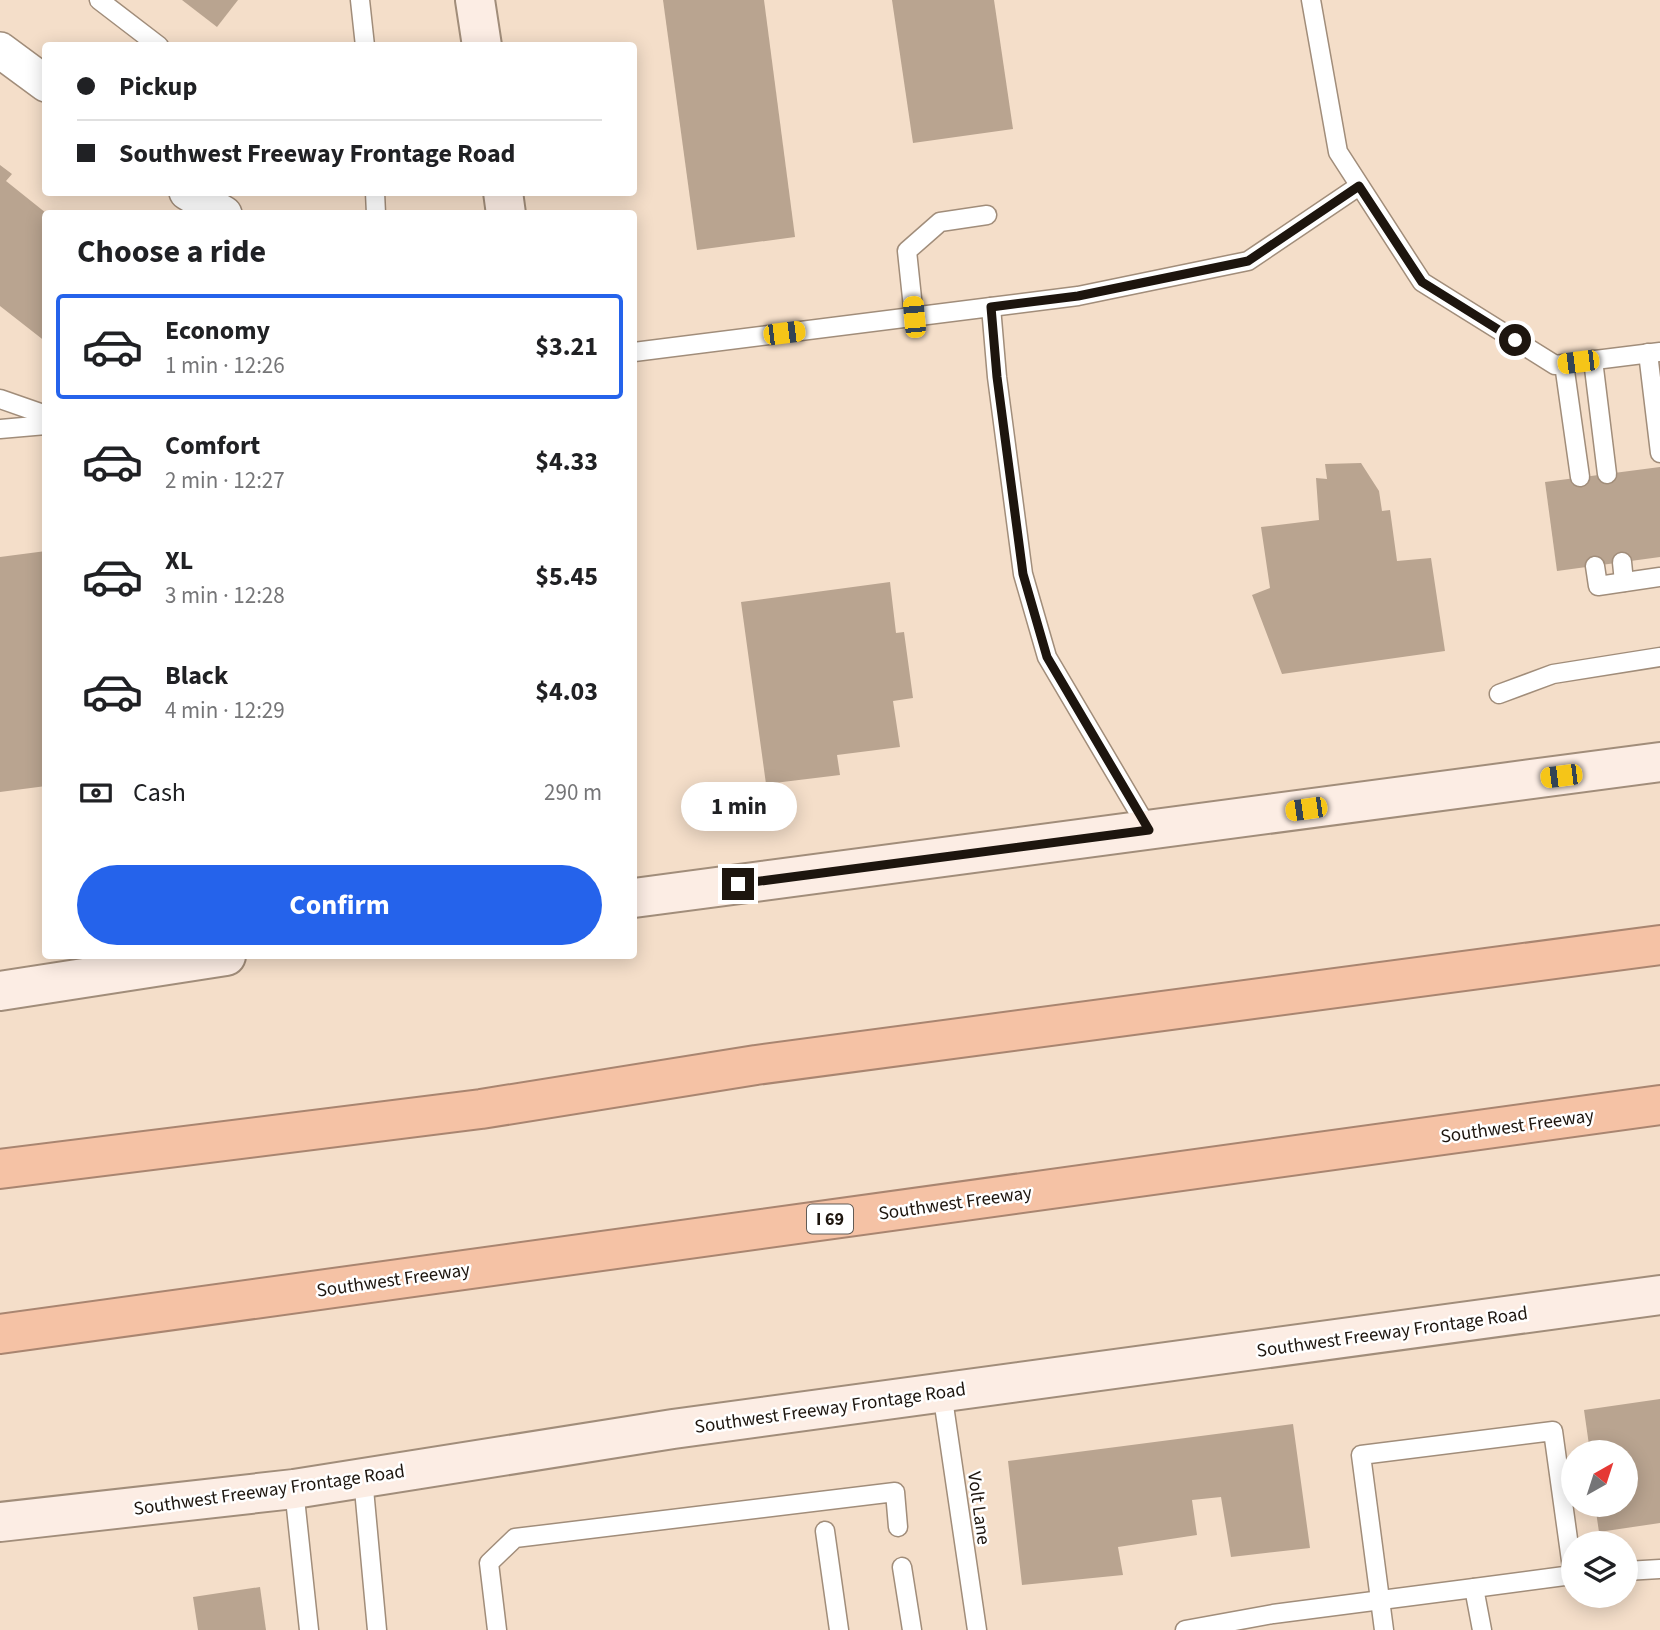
<!DOCTYPE html>
<meta charset="utf-8">
<style>
:root{--surface:#fff;--page:#f2f2f2;--text:#202124;--muted:#757577;--line:#e0e0e0;--accent:#2563eb}
body{margin:0;font-family:"Source Sans 3",sans-serif;background:var(--page);color:var(--text);height:100vh;display:flex;flex-direction:column;font-size:26px;white-space:nowrap}
*{box-sizing:border-box;margin:0}
p{font-size:23px;color:var(--muted)}
.icon{flex:none;width:38px;height:38px;fill:none;stroke:currentColor;stroke-width:2;stroke-linecap:round;stroke-linejoin:round}
.map{position:relative;flex:1;overflow:hidden}
.drawer{position:absolute;left:42px;top:210px;width:595px;height:749px;display:flex;flex-direction:column;background:var(--surface);border-radius:7px;box-shadow:0 4px 18px #0003}
.drawer>*{flex:none}
.top-card{position:absolute;left:42px;top:42px;width:595px;height:154px;border-radius:7px;box-shadow:0 4px 18px #0003;display:grid;align-content:center;height:154px;padding:0 35px;background:var(--surface)}
.needle{width:46px;rotate:39deg}
.buttons{position:absolute;left:1561px;top:1440px;display:grid;gap:14px}
.buttons a{display:grid;place-items:center;width:77px;height:77px;border-radius:50%;background:var(--surface);box-shadow:0 4px 18px #0003;font-size:35px}
.end{position:absolute;width:32px;height:32px;margin:-16px;border:9px solid #1d150e;background:#fff;box-shadow:0 0 0 4px #fff}
.from{border-radius:50%}
.bubble{position:absolute;height:49px;border-radius:24px;background:var(--surface);box-shadow:0 4px 18px #0003;font-size:23px;font-weight:700;line-height:49px;text-align:center}
.car{position:absolute;width:21px;height:42px;margin:-21px -10px;border-radius:9px;box-shadow:0 0 5px 2px #0007;background:linear-gradient(#f5c518 24%,#345 0 40%,#f5c518 0 76%,#345 0 86%,#f5c518 0)}
.top-card b{display:flex;align-items:center;gap:24px;height:66px;font-size:26px}
.top-card b+b{border-top:2px solid var(--line)}
.top-card i{width:18px;height:18px;background:var(--text)}
ul{padding:0;list-style:none}
li{display:flex;align-items:center;gap:21px;height:105px;margin:0 14px 10px;padding:0 21px;border:4px solid transparent;border-radius:7px}
li div{flex:1}
li b{display:block;font-size:26px}
li em{font-style:normal;font-weight:700}
li.current{border-color:var(--accent)}
li>.icon{width:63px;height:63px;stroke-width:1.5}
h2{padding:0 35px;font-size:32px;line-height:84px}
.pay{display:flex;align-items:center;gap:18px;height:77px;padding:0 35px;font-size:26px}
.pay p{margin-inline-start:auto}
.primary-button{display:flex;gap:14px;margin-top:auto;padding:14px 35px}
.primary-button a{flex:1;height:80px;border-radius:42px;background:var(--accent);color:#fff;font-size:28px;font-weight:700;line-height:80px;text-align:center}
.map>svg:first-child{display:block}
</style>
<div class="map">
<svg width="1660" height="1630" viewBox="0 0 1660 1630">
<rect width="100%" height="100%" fill="#f4dec9"/>
<g fill="#b9a490">
<path d="M 182,0 L 238,0 L 217,27 Z"/>
<path d="M 663,0 L 764,0 L 795,237 L 697,250 Z"/>
<path d="M 892,0 L 994,0 L 1013,129 L 913,143 Z"/>
<path d="M 0,165 L 12,174 L 6,181 L 46,213 L 46,342 L 0,306 Z"/>
<path d="M 1361,463 L 1379,491 L 1382,511 L 1390,510 L 1397,561 L 1431,558 L 1445,651 L 1282,674 L 1252,595 L 1270,588 L 1261,527 L 1319,520 L 1316,478 L 1327,479 L 1325,464 Z"/>
<path d="M 1660,467 L 1660,557 L 1557,571 L 1545,482 Z"/>
<path d="M 46,551 L 46,786 L 0,792 L 0,557 Z"/>
<path d="M 890,582 L 896,633 L 904,632 L 913,698 L 893,701 L 900,747 L 837,755 L 840,775 L 766,784 L 741,602 Z"/>
<path d="M 1660,1399 L 1660,1523 L 1599,1532 L 1595,1505 L 1626,1505 L 1626,1452 L 1590,1452 L 1584,1410 Z"/>
<path d="M 1293,1424 L 1310,1548 L 1231,1557 L 1221,1497 L 1192,1500 L 1197,1535 L 1118,1547 L 1123,1575 L 1022,1585 L 1008,1461 Z"/>
<path d="M 260,1587 L 266,1630 L 198,1630 L 193,1597 Z"/>
</g>
<g fill="none" stroke-linecap="round" stroke-linejoin="round">
<defs>
<g id="lane">
<path d="M 99,0 L 159,46"/>
<path d="M 360,0 L 365,46"/>
<path d="M 1311,0 L 1338,152 L 1422,282 L 1555,365 L 1660,352"/>
<path d="M 375,192 L 376,214"/>
<path d="M 991,307 L 1078,296 L 1248,261 L 1359,186"/>
<path d="M 914,317 L 907,251 L 940,222 L 987,215"/>
<path d="M 634,352 L 991,307 L 997,377 L 1023,574 L 1047,657 L 1149,830"/>
<path d="M 1648,353 L 1660,453"/>
<path d="M 1593,360 L 1607,474"/>
<path d="M 1564,364 L 1580,477"/>
<path d="M 0,399 L 46,415"/>
<path d="M 0,429 L 46,425"/>
<path d="M 1622,562 L 1624,582"/>
<path d="M 1595,566 L 1598,586 L 1660,577"/>
<path d="M 1499,694 L 1553,674 L 1660,657"/>
<path d="M 942,1392 L 977,1630"/>
<path d="M 363,1478 L 377,1630"/>
<path d="M 294,1489 L 309,1630"/>
<path d="M 825,1531 L 839,1630"/>
<path d="M 902,1567 L 912,1630"/>
<path d="M 1626,1571 L 1660,1569"/>
<path d="M 497,1630 L 489,1563 L 515,1538 L 895,1492 L 898,1527"/>
<path d="M 1185,1630 L 1273,1614 L 1474,1588"/>
<path d="M 1384,1630 L 1361,1455 L 1553,1431 L 1573,1575"/>
<path d="M 1482,1630 L 1474,1588 L 1572,1575"/>
</g>
<g id="street">
<path d="M 0,50 L 46,84"/>
<path d="M 187,192 L 224,214"/>
</g>
<g id="secondary">
<path d="M 475,0 L 482,46"/>
<path d="M 503,192 L 506,214"/>
<path d="M 634,898 L 1660,762"/>
<path d="M 0,991 L 226,956"/>
<path d="M 0,1522 L 294,1489 L 673,1429 L 1660,1295"/>
</g>
<g id="highway">
<path d="M 0,1169 L 481,1109 L 756,1065 L 1660,945"/>
<path d="M 0,1334 L 1660,1105"/>
</g>
</defs>
<use href="#lane" stroke="#a18d7a" stroke-width="21"/>
<use href="#street" stroke="#a18d7a" stroke-width="38"/>
<use href="#secondary" stroke="#a18d7a" stroke-width="42"/>
<use href="#highway" stroke="#a98570" stroke-width="42"/>
<use href="#lane" stroke="#fff" stroke-width="18"/>
<use href="#street" stroke="#fff" stroke-width="35"/>
<use href="#secondary" stroke="#fcede4" stroke-width="38"/>
<use href="#highway" stroke="#f5c2a5" stroke-width="38"/>
</g>
<g fill="none" stroke-linecap="round" stroke-linejoin="round">
<path stroke="#1d150e" stroke-width="9" d="M 738,884 L 1149,830 L 1047,657 L 1023,574 L 997,377 L 991,307 L 1078,296 L 1248,261 L 1359,186 L 1422,282 L 1515,340"/>
</g>
<g text-anchor="middle" stroke-width="5" stroke-linejoin="round" paint-order="stroke">
<rect fill="#fff" stroke="#615b56" stroke-width="2" x="807" y="1204.5" width="46" height="29" rx="5"/>
<g font-size="18" font-weight="bold" fill="#1d150e">
<text x="830" y="1225">I 69</text>
</g>
<g font-size="19" fill="#1d150e" stroke="#fff">
<text transform="translate(1517 1125) rotate(-8)" y="7">Southwest Freeway</text>
<text transform="translate(955 1202) rotate(-8)" y="7">Southwest Freeway</text>
<text transform="translate(393 1279) rotate(-8)" y="7">Southwest Freeway</text>
<text transform="translate(1392 1331) rotate(-8)" y="7">Southwest Freeway Frontage Road</text>
<text transform="translate(830 1407) rotate(-8)" y="7">Southwest Freeway Frontage Road</text>
<text transform="translate(269 1489) rotate(-8)" y="7">Southwest Freeway Frontage Road</text>
<text transform="translate(980 1508) rotate(82)" y="7">Volt Lane</text>
</g>
</g>
</svg>
<div class="buttons">
<a><svg class="needle" viewBox="-14 -14 28 28"><path d="M0-13l5 13h-10z" fill="#e53935"/><path d="M0 13l5-13h-10z" fill="#757577"/></svg></a>
<a><svg class="icon" aria-label="layers" viewBox="0 0 24 24"><path d="M12 4l9 5-9 5-9-5zM3 14l9 5 9-5"/></svg></a>
</div>
<i class="end from" style="left:1515px;top:340px"></i>
<i class="end" style="left:738px;top:884px"></i>
<div class="bubble" style="left:681px;top:782px;width:116px">1 min</div>
<i class="car" style="left:914px;top:317px;rotate:355deg"></i>
<i class="car" style="left:784px;top:333px;rotate:83deg"></i>
<i class="car" style="left:1578px;top:362px;rotate:263deg"></i>
<i class="car" style="left:1561px;top:776px;rotate:263deg"></i>
<i class="car" style="left:1306px;top:809px;rotate:262deg"></i>
<div class="top-card">
<b><i class="from"></i>Pickup</b>
<b><i></i>Southwest Freeway Frontage Road</b>
</div>
<section class="drawer">
<h2>Choose a ride</h2>
<ul>
<li class="current"><svg class="icon" aria-label="car" viewBox="0 0 24 24"><path d="M5 17H2v-5l4-1 3-4h7l3 4 3 1v5h-3M9 17h6M6 11h13"/><circle cx="7" cy="17" r="2"/><circle cx="17" cy="17" r="2"/></svg><div><b>Economy</b><p>1 min · 12:26</p></div><em>$3.21</em></li>
<li><svg class="icon" aria-label="car" viewBox="0 0 24 24"><path d="M5 17H2v-5l4-1 3-4h7l3 4 3 1v5h-3M9 17h6M6 11h13"/><circle cx="7" cy="17" r="2"/><circle cx="17" cy="17" r="2"/></svg><div><b>Comfort</b><p>2 min · 12:27</p></div><em>$4.33</em></li>
<li><svg class="icon" aria-label="car" viewBox="0 0 24 24"><path d="M5 17H2v-5l4-1 3-4h7l3 4 3 1v5h-3M9 17h6M6 11h13"/><circle cx="7" cy="17" r="2"/><circle cx="17" cy="17" r="2"/></svg><div><b>XL</b><p>3 min · 12:28</p></div><em>$5.45</em></li>
<li><svg class="icon" aria-label="car" viewBox="0 0 24 24"><path d="M5 17H2v-5l4-1 3-4h7l3 4 3 1v5h-3M9 17h6M6 11h13"/><circle cx="7" cy="17" r="2"/><circle cx="17" cy="17" r="2"/></svg><div><b>Black</b><p>4 min · 12:29</p></div><em>$4.03</em></li>
</ul>
<div class="pay"><svg class="icon" aria-label="cash" viewBox="0 0 24 24"><path d="M3 7h18v10H3z"/><circle cx="12" cy="12" r="2"/></svg>Cash<p>290 m</p></div>
<div class="primary-button"><a>Confirm</a></div>
</section>
</div>
